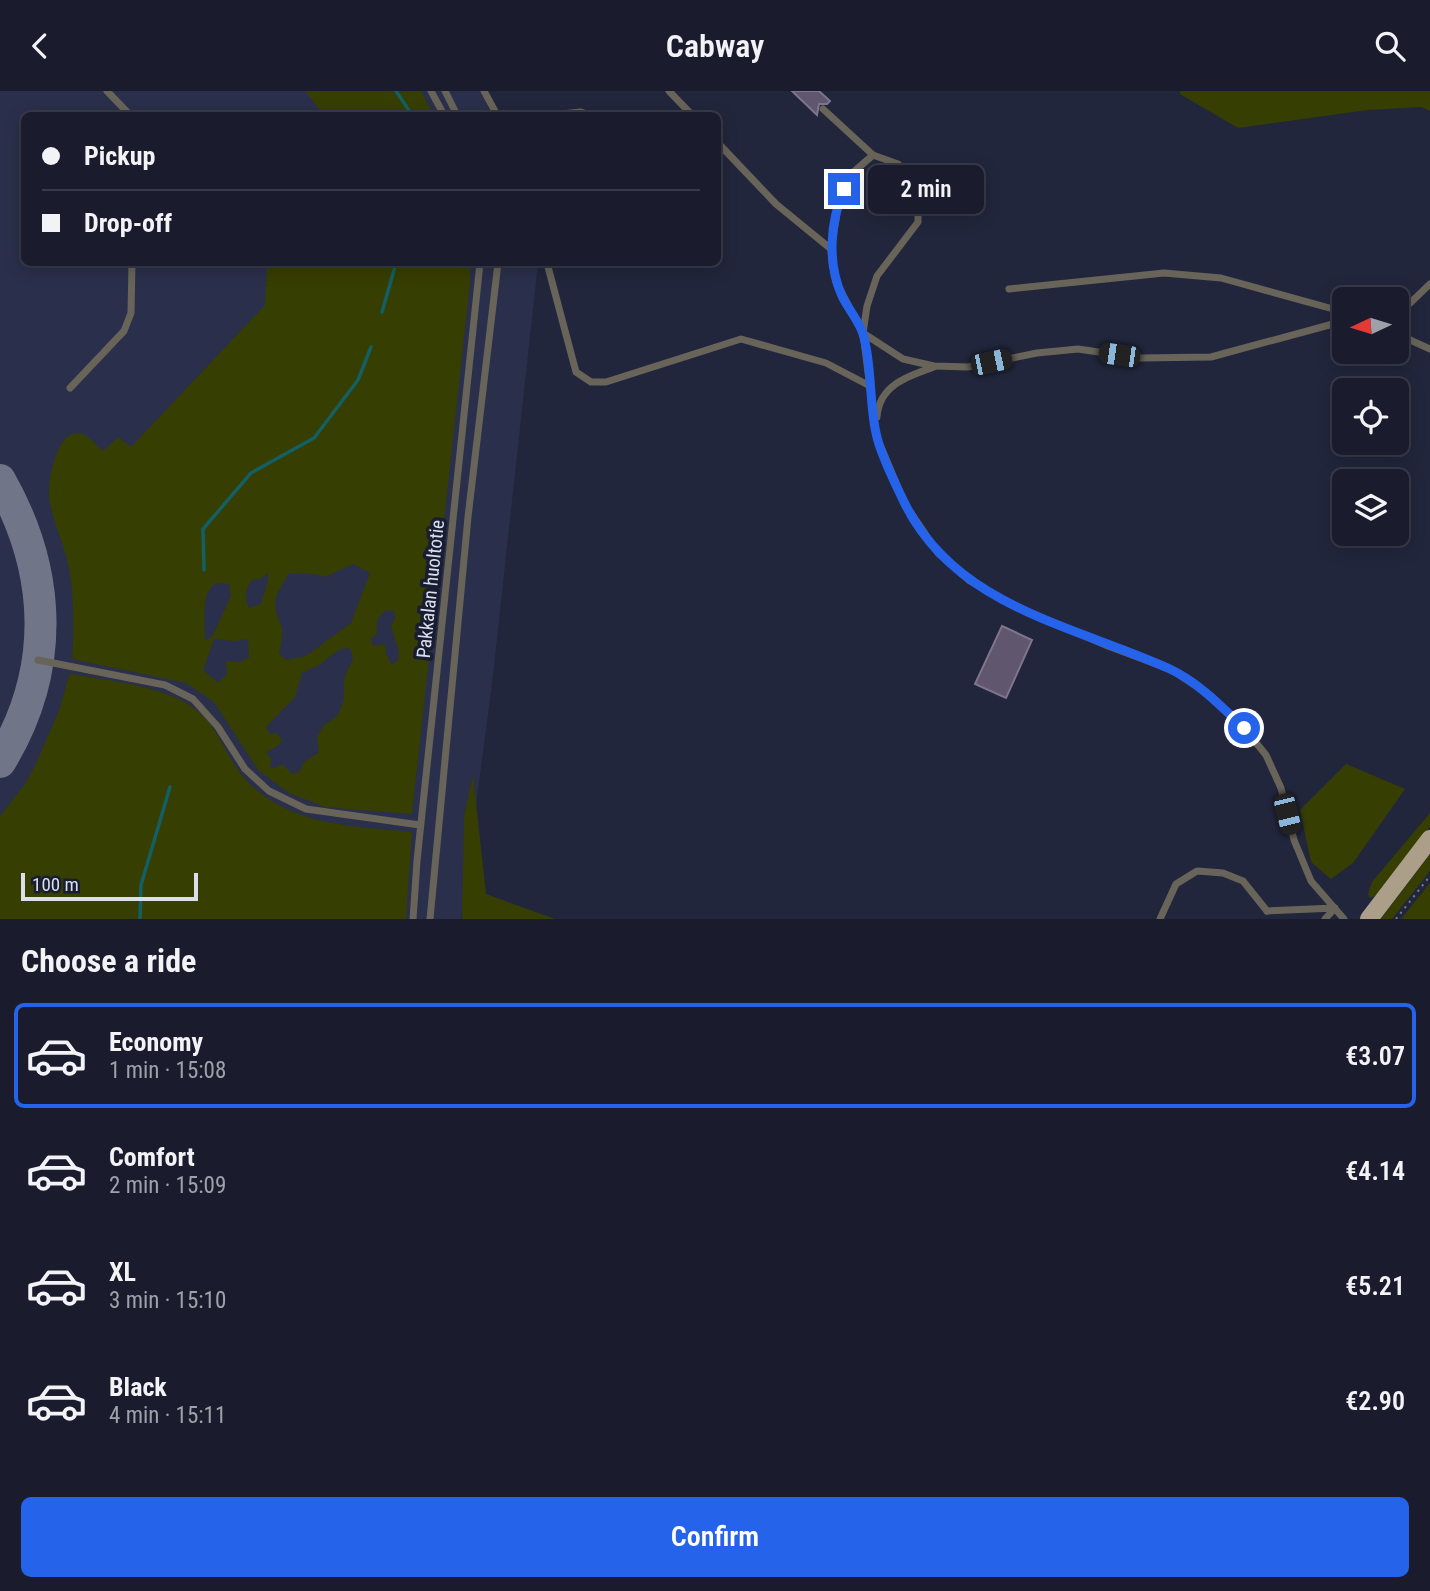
<!DOCTYPE html>
<meta charset="utf-8">
<style>
:root{--surface:#1a1c2d;--page:#232535;--text:#f1f3f6;--muted:#9fa1aa;--line:#383a49;--accent:#2563eb}
body{margin:0;font-family:"Roboto Condensed",sans-serif;background:var(--page);color:var(--text);height:100vh;display:flex;flex-direction:column;font-size:26px;white-space:nowrap}
*{box-sizing:border-box;margin:0}
p{font-size:23px;color:var(--muted)}
.icon{flex:none;width:38px;height:38px;fill:none;stroke:currentColor;stroke-width:2;stroke-linecap:round;stroke-linejoin:round}
.map{position:relative;height:828px;overflow:hidden}
.panel{display:flex;flex-direction:column;background:var(--surface);flex:1}
.panel>*{flex:none}
.top-card{position:absolute;left:21px;top:21px;width:700px;height:154px;border-radius:10px;box-shadow:0 4px 18px #0003,0 0 0 2px var(--line);display:grid;align-content:center;height:154px;padding:0 21px;background:var(--surface)}
.needle{width:46px;rotate:266deg}
.buttons{position:absolute;left:1332px;top:196px;display:grid;gap:14px}
.buttons a{display:grid;place-items:center;width:77px;height:77px;border-radius:10px;background:var(--surface);box-shadow:0 4px 18px #0003,0 0 0 2px var(--line);font-size:35px}
.scale{position:absolute;left:21px;bottom:18px;width:177px;box-sizing:border-box;padding-left:7px;border:4px solid #dadeed;border-top:0;font-size:19px;line-height:24px;white-space:nowrap;color:#dadeed;-webkit-text-stroke:5px #191d31;paint-order:stroke}
.end{position:absolute;width:32px;height:32px;margin:-16px;border:9px solid #2563eb;background:#fff;box-shadow:0 0 0 4px #fff}
.from{border-radius:50%}
.bubble{position:absolute;height:49px;border-radius:10px;background:var(--surface);box-shadow:0 4px 18px #0003,0 0 0 2px var(--line);font-size:23px;font-weight:600;line-height:49px;text-align:center}
.car{position:absolute;width:21px;height:42px;margin:-21px -10px;border-radius:9px;box-shadow:0 0 5px 2px #0007;background:linear-gradient(#222 24%,#8ab4d8 0 40%,#222 0 76%,#8ab4d8 0 86%,#222 0)}
.top-card b{display:flex;align-items:center;gap:24px;height:66px;font-size:26px}
.top-card b+b{border-top:2px solid var(--line)}
.top-card i{width:18px;height:18px;background:var(--text)}
ul{padding:0;list-style:none}
li{display:flex;align-items:center;gap:21px;height:105px;margin:0 14px 10px;padding:0 7px;border:4px solid transparent;border-radius:10px}
li div{flex:1}
li b{display:block;font-size:26px}
li em{font-style:normal;font-weight:600}
li.active{border-color:var(--accent)}
li>.icon{width:63px;height:63px;stroke-width:1.5}
h2{padding:0 21px;font-size:32px;line-height:84px}
.button{display:flex;gap:14px;margin-top:auto;padding:14px 21px}
.button a{flex:1;height:80px;border-radius:10px;background:var(--accent);color:#fff;font-size:28px;font-weight:600;line-height:80px;text-align:center}
header{display:flex;justify-content:space-between;align-items:center;height:91px;padding:0 21px;background:var(--surface);font-size:32px;font-weight:600}
.map>svg:first-child{display:block}
</style>
<header><svg class="icon" aria-label="back" viewBox="0 0 24 24"><path d="M15 5l-7 7 7 7"/></svg>Cabway<svg class="icon" aria-label="search" viewBox="0 0 24 24"><circle cx="10" cy="10" r="6"/><path d="M15 15l6 6"/></svg></header>
<div class="map">
<svg width="1430" height="828" viewBox="0 0 1430 828">
<rect width="100%" height="100%" fill="#22263c"/>
<path fill="#2a2f4b" d="M 0,0 L 480,0 L 492,24 L 24,24 L 24,172 L 538,172 L 492,593 L 461,828 L 0,828 Z"/>
<g fill="#373e02" fill-rule="evenodd">
<path d="M 305,0 L 421,0 L 433,24 L 317,24 L 321,20 Z"/>
<path d="M 1180,0 L 1430,0 L 1430,20 L 1421,16 L 1368,19 L 1238,37 L 1180,3 Z"/>
<path d="M 267,172 L 470,172 L 470,191 L 412,723 L 325,716 L 289,702 L 259,680 L 214,611 L 186,592 L 72,568 C 74,539 74,511 70,483 C 66,456 52,431 49,405 C 48,389 57,334 83,343 C 90,346 97,355 103,360 L 118,346 L 131,356 L 265,214 ZM 353,473 L 370,482 L 351,532 L 306,565 L 286,569 L 279,562 C 281,553 284,543 281,534 C 277,525 274,517 276,507 C 278,498 285,490 289,482 C 302,484 312,480 325,486 ZM 268,482 L 268,489 L 261,513 L 249,517 C 244,505 245,499 252,489 L 260,488 ZM 216,492 L 229,493 L 231,505 L 212,546 L 205,549 C 205,533 200,501 216,492 ZM 387,519 L 394,520 L 395,528 L 391,535 L 399,561 L 398,569 L 392,574 L 386,563 L 385,553 L 373,555 L 371,548 L 377,542 C 376,531 377,525 387,519 ZM 214,548 L 234,550 L 248,548 L 249,566 L 241,571 L 226,570 L 227,583 L 218,592 L 203,579 ZM 350,557 L 353,567 L 344,588 L 344,608 L 338,624 L 323,635 L 317,647 L 319,661 L 304,671 L 299,681 L 292,683 L 282,673 L 275,677 L 270,676 L 271,667 L 266,661 L 278,655 L 282,649 L 277,642 L 270,643 L 266,636 L 295,606 L 302,582 L 319,574 L 340,558 Z"/>
<path d="M 72,583 C 109,590 166,595 195,618 C 217,635 224,661 241,683 C 283,735 352,735 412,741 L 406,828 L 0,828 L 0,725 L 25,693 L 36,673 L 60,617 L 69,584 Z"/>
<path d="M 1346,673 L 1405,698 L 1353,772 L 1331,788 L 1311,771 L 1300,719 Z"/>
<path d="M 473,684 L 486,803 L 555,828 L 462,828 L 464,725 Z"/>
<path d="M 1430,722 L 1430,736 L 1377,804 L 1370,807 L 1368,803 L 1372,791 Z"/>
<path d="M 1430,763 L 1430,780 L 1392,828 L 1381,828 Z"/>
<path d="M 1430,792 L 1430,828 L 1401,828 Z"/>
</g>
<g fill="none" stroke-linecap="round" stroke-linejoin="round">
<g stroke="#135f63" stroke-width="3.5">
<path d="M 396,0 L 412,24"/>
<path d="M 382,221 L 396,172"/>
<path d="M 204,479 L 203,438 L 251,382 L 314,347 L 358,289 L 371,256"/>
<path d="M 140,828 L 141,794 L 170,696"/>
</g>
<path stroke="#717588" stroke-width="32" d="M 0,389 C 52,481 56,579 0,671"/>
</g>
<g fill="#60566e" stroke="#7f748e" stroke-width="2">
<path d="M 792,0 L 819,0 L 830,10 L 827,13 L 819,13 L 817,24 Z"/>
<path d="M 1002,535 L 1032,549 L 1006,607 L 975,593 Z"/>
</g>
<g fill="none" stroke-linecap="round" stroke-linejoin="round">
<path stroke="#75798c" stroke-width="2" stroke-dasharray="2 5" stroke-linecap="butt" d="M 1396,828 L 1430,785"/>
<g stroke="#696459" stroke-width="7">
<path d="M 107,0 L 130,24"/>
<path d="M 431,0 L 444,24"/>
<path d="M 445,0 L 457,24"/>
<path d="M 484,0 L 497,24"/>
<path d="M 669,0 L 692,24"/>
<path d="M 823,18 L 873,64"/>
<path d="M 551,24 L 581,21 L 589,24"/>
<path d="M 718,52 L 776,113 L 831,158"/>
<path d="M 547,172 L 576,281 L 591,291 L 606,291 L 741,248 L 826,272 L 870,295"/>
<path d="M 1009,198 L 1164,182 L 1221,187 L 1344,221"/>
<path d="M 1396,218 L 1406,216 L 1430,193"/>
<path d="M 1344,230 L 1211,266 L 1140,267 L 1078,258 L 1037,262 L 968,276 L 934,275 L 903,268 L 863,242 L 836,191 L 832,171 L 831,158 L 839,111 L 849,85 L 873,64 L 898,73 L 913,89 L 918,109 L 918,131 L 877,185 L 867,215 L 863,242 L 876,344 L 905,413 L 938,462 L 970,490 L 1010,513 L 1108,555 L 1172,579 L 1211,605 L 1244,637 L 1266,664 L 1281,697 L 1294,749 L 1311,790 L 1344,828"/>
<path d="M 1396,237 L 1408,248 L 1430,258"/>
<path d="M 70,297 L 124,240 L 131,222 L 132,172"/>
<path d="M 877,326 C 879,294 908,285 934,276"/>
<path d="M 38,569 L 165,594 L 193,608 L 218,636 L 245,678 L 269,700 L 306,718 L 420,734"/>
<path d="M 1267,820 L 1335,817 L 1325,828"/>
<path d="M 413,828 L 417,770 L 480,172"/>
<path d="M 430,828 L 468,426 L 498,172"/>
<path d="M 1160,828 L 1176,793 L 1197,780 L 1223,782 L 1243,790 L 1267,820"/>
</g>
<path stroke="#ab9f89" stroke-width="18" d="M 1369,828 L 1430,748"/>
</g>
<g fill="none" stroke-linecap="round" stroke-linejoin="round">
<path stroke="#2563eb" stroke-width="9" d="M 844,98 C 830,131 827,172 842,205 C 848,218 859,230 863,243 C 872,272 869,311 876,342 C 880,363 895,392 904,411 C 955,516 1073,534 1170,578 C 1198,591 1222,616 1244,637"/>
</g>
<g text-anchor="middle" stroke-width="7" stroke-linejoin="round" paint-order="stroke">
<g font-size="19" fill="#dadeed" stroke="#191d31">
<text transform="translate(430 498) rotate(-84)" y="7">Pakkalan huoltotie</text>
</g>
</g>
</svg>
<div class="buttons">
<a><svg class="needle" viewBox="-14 -14 28 28"><path d="M0-13l5 13h-10z" fill="#e53935"/><path d="M0 13l5-13h-10z" fill="#9fa1aa"/></svg></a>
<a><svg class="icon" aria-label="locate" viewBox="0 0 24 24"><circle cx="12" cy="12" r="6"/><path d="M12 2v4M12 18v4M2 12h4M18 12h4"/></svg></a>
<a><svg class="icon" aria-label="layers" viewBox="0 0 24 24"><path d="M12 4l9 5-9 5-9-5zM3 14l9 5 9-5"/></svg></a>
</div>
<div class="scale">100 m</div>
<i class="end from" style="left:1244px;top:637px"></i>
<i class="end" style="left:844px;top:98px"></i>
<div class="bubble" style="left:868px;top:74px;width:116px">2 min</div>
<i class="car" style="left:1119px;top:264px;rotate:278deg"></i>
<i class="car" style="left:991px;top:271px;rotate:78deg"></i>
<i class="car" style="left:1287px;top:723px;rotate:166deg"></i>
<div class="top-card">
<b><i class="from"></i>Pickup</b>
<b><i></i>Drop-off</b>
</div>
</div>
<section class="panel">
<h2>Choose a ride</h2>
<ul>
<li class="active"><svg class="icon" aria-label="car" viewBox="0 0 24 24"><path d="M5 17H2v-5l4-1 3-4h7l3 4 3 1v5h-3M9 17h6M6 11h13"/><circle cx="7" cy="17" r="2"/><circle cx="17" cy="17" r="2"/></svg><div><b>Economy</b><p>1 min · 15:08</p></div><em>€3.07</em></li>
<li><svg class="icon" aria-label="car" viewBox="0 0 24 24"><path d="M5 17H2v-5l4-1 3-4h7l3 4 3 1v5h-3M9 17h6M6 11h13"/><circle cx="7" cy="17" r="2"/><circle cx="17" cy="17" r="2"/></svg><div><b>Comfort</b><p>2 min · 15:09</p></div><em>€4.14</em></li>
<li><svg class="icon" aria-label="car" viewBox="0 0 24 24"><path d="M5 17H2v-5l4-1 3-4h7l3 4 3 1v5h-3M9 17h6M6 11h13"/><circle cx="7" cy="17" r="2"/><circle cx="17" cy="17" r="2"/></svg><div><b>XL</b><p>3 min · 15:10</p></div><em>€5.21</em></li>
<li><svg class="icon" aria-label="car" viewBox="0 0 24 24"><path d="M5 17H2v-5l4-1 3-4h7l3 4 3 1v5h-3M9 17h6M6 11h13"/><circle cx="7" cy="17" r="2"/><circle cx="17" cy="17" r="2"/></svg><div><b>Black</b><p>4 min · 15:11</p></div><em>€2.90</em></li>
</ul>
<div class="button"><a>Confirm</a></div>
</section>
